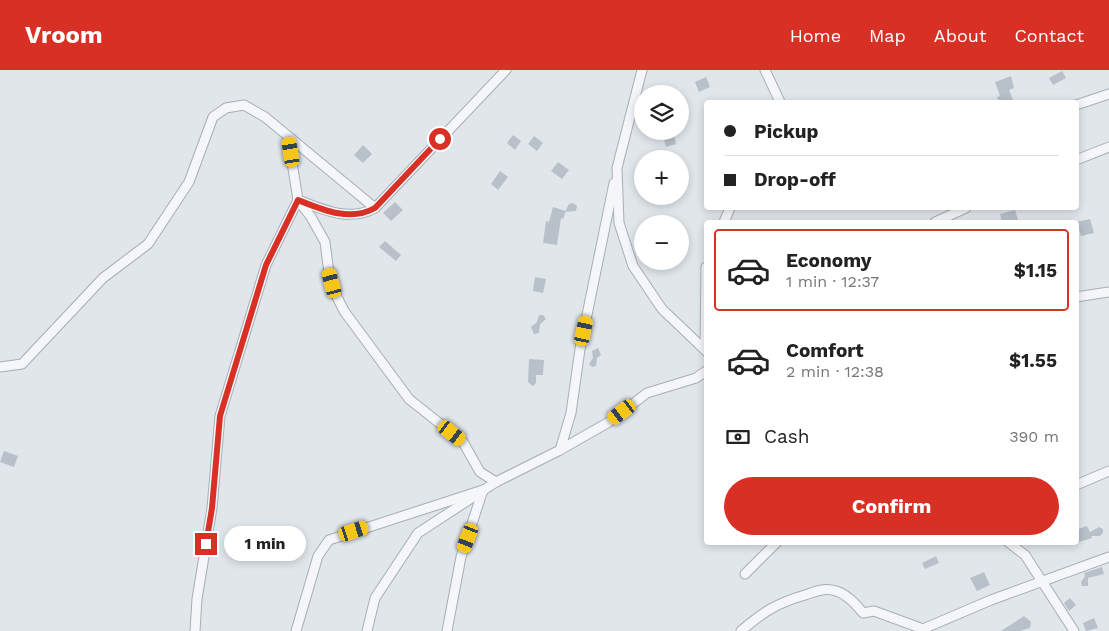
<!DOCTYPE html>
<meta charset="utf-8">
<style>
:root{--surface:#fff;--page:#f6f6f6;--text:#222;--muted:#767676;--line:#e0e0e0;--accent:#d93025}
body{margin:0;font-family:"Work Sans",sans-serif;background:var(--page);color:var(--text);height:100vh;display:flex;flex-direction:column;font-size:19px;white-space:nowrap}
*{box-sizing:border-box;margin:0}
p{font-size:16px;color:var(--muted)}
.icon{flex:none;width:28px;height:28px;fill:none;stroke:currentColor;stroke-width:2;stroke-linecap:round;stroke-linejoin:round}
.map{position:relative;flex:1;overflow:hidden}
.details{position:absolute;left:704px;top:150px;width:375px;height:325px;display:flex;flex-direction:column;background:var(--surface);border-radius:5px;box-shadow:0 2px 8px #0003}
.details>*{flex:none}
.guide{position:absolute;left:704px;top:30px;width:375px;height:110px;border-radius:5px;box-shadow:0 2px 8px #0003;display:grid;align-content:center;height:110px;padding:0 20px;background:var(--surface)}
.buttons{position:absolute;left:634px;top:15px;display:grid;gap:10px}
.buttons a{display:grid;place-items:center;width:55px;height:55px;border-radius:50%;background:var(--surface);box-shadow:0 2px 8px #0003;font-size:25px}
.end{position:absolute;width:22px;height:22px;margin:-11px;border:6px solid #d93025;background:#fff;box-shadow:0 0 0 2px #fff}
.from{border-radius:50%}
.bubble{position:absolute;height:35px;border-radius:18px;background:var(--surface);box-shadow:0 2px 8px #0003;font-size:16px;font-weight:700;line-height:35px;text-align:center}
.car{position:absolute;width:15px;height:30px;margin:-15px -8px;border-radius:6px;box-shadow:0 0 4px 1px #0007;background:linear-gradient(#f5c518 24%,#345 0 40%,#f5c518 0 76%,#345 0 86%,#f5c518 0)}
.guide b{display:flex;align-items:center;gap:18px;height:48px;font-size:19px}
.guide b+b{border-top:1px solid var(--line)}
.guide i{width:12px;height:12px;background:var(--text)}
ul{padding:9px 0 0;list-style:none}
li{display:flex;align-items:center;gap:15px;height:82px;margin:0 10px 8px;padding:0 10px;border:2px solid transparent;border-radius:5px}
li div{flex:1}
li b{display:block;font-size:19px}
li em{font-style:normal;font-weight:700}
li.current{border-color:var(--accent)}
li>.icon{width:45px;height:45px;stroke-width:1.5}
.pay{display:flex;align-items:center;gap:12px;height:55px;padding:0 20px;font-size:19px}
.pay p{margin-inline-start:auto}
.primary-button{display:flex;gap:10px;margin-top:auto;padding:10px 20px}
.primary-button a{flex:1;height:58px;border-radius:30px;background:var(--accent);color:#fff;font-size:20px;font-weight:700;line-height:58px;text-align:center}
header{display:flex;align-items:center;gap:30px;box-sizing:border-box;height:70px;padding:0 25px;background:var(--accent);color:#fff}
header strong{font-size:24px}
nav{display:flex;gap:28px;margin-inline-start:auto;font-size:18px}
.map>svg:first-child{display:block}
</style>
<header>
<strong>Vroom</strong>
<nav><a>Home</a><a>Map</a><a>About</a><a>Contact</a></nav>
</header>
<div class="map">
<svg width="1109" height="561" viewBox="0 0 1109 561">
<rect width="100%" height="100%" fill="#e1e6eb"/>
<g fill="#b8c0c9">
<path d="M 1062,1 L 1066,8 L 1053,15 L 1049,8 Z"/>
<path d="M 1011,6 L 1014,18 L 1009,20 L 1013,30 L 999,32 L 997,27 L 1000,26 L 995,12 Z"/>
<path d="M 706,7 L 710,17 L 699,22 L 695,12 Z"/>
<path d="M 662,61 L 673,61 L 676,74 L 666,77 Z"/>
<path d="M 513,65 L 521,71 L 515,80 L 507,73 Z"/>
<path d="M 534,66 L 543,73 L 537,81 L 528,74 Z"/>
<path d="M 363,75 L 372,84 L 363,93 L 354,85 Z"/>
<path d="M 558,92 L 569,100 L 562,109 L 551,101 Z"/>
<path d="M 500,101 L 508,107 L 498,120 L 491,114 Z"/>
<path d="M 395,132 L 403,140 L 391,151 L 383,143 Z"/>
<path d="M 573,133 L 577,136 L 576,141 L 565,142 L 569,134 Z"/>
<path d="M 553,137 L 566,141 L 563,149 L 561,148 L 557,175 L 543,173 L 546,151 L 549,152 Z"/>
<path d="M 1015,140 L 1018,150 L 1002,152 L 1000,144 Z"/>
<path d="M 1090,149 L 1094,163 L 1081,166 L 1077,152 Z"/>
<path d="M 385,171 L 401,185 L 396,191 L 379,177 Z"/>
<path d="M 535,207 L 546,209 L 543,223 L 533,221 Z"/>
<path d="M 539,245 L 543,245 L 546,249 L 540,254 L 539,263 L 534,264 L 531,257 L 537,252 Z"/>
<path d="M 598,278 L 601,285 L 597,288 L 596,296 L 592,297 L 589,294 L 593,288 L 592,281 Z"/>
<path d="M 529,289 L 544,290 L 543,305 L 536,305 L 536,313 L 533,316 L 528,312 Z"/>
<path d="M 4,381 L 18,386 L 14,397 L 0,392 Z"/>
<path d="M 1087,456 L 1090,462 L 1099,457 L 1103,459 L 1103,463 L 1100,466 L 1091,466 L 1092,468 L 1079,472 L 1076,460 Z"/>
<path d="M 936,486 L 939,493 L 925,499 L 922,493 Z"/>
<path d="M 1102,497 L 1104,504 L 1088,508 L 1088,516 L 1082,516 L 1081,512 L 1085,506 L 1084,503 Z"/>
<path d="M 984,502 L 990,515 L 977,521 L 970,508 Z"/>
<path d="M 1070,528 L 1076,535 L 1069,541 L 1064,533 Z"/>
<path d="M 1024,546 L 1031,552 L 1030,558 L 1020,561 L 1001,561 Z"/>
<path d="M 1094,548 L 1098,558 L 1086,561 L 1083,553 Z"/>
</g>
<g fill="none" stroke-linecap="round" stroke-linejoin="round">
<defs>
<g id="minor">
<path d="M 642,0 L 617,98 L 619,153 L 633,196 L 662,239 L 706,281"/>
<path d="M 765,0 L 780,32"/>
<path d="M 1076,35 L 1109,24"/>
<path d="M 288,67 L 298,130 C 324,140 350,152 375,138 L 506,0"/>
<path d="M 1076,90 L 1109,77"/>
<path d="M 724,152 L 730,138"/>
<path d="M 935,152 L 966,138"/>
<path d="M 1076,227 L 1109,222"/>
<path d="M 705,280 L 706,197"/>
<path d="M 0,297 L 22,294 L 103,208 L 148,174 L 189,112 L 213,47 L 226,38 L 244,35 L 265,47 L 375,138"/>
<path d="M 560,380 L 571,343 L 580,279 L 614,113"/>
<path d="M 1076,415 L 1109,401"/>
<path d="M 1008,472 L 1025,485 L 1074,561"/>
<path d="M 745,504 L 777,472"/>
<path d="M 195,561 L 197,529 L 212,438 L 220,346 L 266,195 L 298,130 L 311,147 L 325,172 L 329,203 L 335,223 L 344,241 L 409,329 L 463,372 L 480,402 L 496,412 L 560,380 L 609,352 L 647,323 L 696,308 L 706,301"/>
<path d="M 296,561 L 318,486 L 329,470 L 483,420"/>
<path d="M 367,561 L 375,528 L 418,463 L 496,412"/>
<path d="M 447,561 L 461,487 L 483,420"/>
<path d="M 741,561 C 763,542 777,533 805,525 C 814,522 823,518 832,520 C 845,522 855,533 863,543 L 874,541 L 923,559 L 991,530 L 1109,487"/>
</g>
</defs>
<use href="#minor" stroke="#a6aeb6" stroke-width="11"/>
<use href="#minor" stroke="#f4f6f9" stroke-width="9"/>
</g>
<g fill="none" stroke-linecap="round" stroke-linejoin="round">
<path stroke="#d93025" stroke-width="6" d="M 206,474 L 212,438 L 220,346 L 266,195 L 298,130 C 323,140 350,152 375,138 L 440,69"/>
</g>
</svg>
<div class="buttons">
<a><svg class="icon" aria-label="layers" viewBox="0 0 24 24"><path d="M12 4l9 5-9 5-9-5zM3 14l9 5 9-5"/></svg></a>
<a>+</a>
<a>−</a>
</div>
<i class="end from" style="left:440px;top:69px"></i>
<i class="end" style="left:206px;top:474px"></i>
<div class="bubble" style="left:224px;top:456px;width:82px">1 min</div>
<i class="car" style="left:291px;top:82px;rotate:351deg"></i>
<i class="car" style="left:332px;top:213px;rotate:345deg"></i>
<i class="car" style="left:584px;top:261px;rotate:12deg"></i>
<i class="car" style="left:622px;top:342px;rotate:233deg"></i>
<i class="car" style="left:452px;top:363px;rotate:128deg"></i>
<i class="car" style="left:354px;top:461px;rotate:72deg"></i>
<i class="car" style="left:468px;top:468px;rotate:201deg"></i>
<div class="guide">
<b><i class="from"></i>Pickup</b>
<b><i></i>Drop-off</b>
</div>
<section class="details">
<ul>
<li class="current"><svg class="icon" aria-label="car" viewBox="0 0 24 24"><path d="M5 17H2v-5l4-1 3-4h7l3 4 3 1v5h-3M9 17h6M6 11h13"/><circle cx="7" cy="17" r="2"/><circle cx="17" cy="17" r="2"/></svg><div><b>Economy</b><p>1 min · 12:37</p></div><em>$1.15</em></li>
<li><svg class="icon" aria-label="car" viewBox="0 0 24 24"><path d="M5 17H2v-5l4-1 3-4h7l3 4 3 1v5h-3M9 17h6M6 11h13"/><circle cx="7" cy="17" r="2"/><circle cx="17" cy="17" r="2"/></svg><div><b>Comfort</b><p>2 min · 12:38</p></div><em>$1.55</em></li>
</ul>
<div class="pay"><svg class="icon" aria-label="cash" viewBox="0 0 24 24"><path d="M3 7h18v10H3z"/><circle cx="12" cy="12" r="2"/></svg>Cash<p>390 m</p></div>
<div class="primary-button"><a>Confirm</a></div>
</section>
</div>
